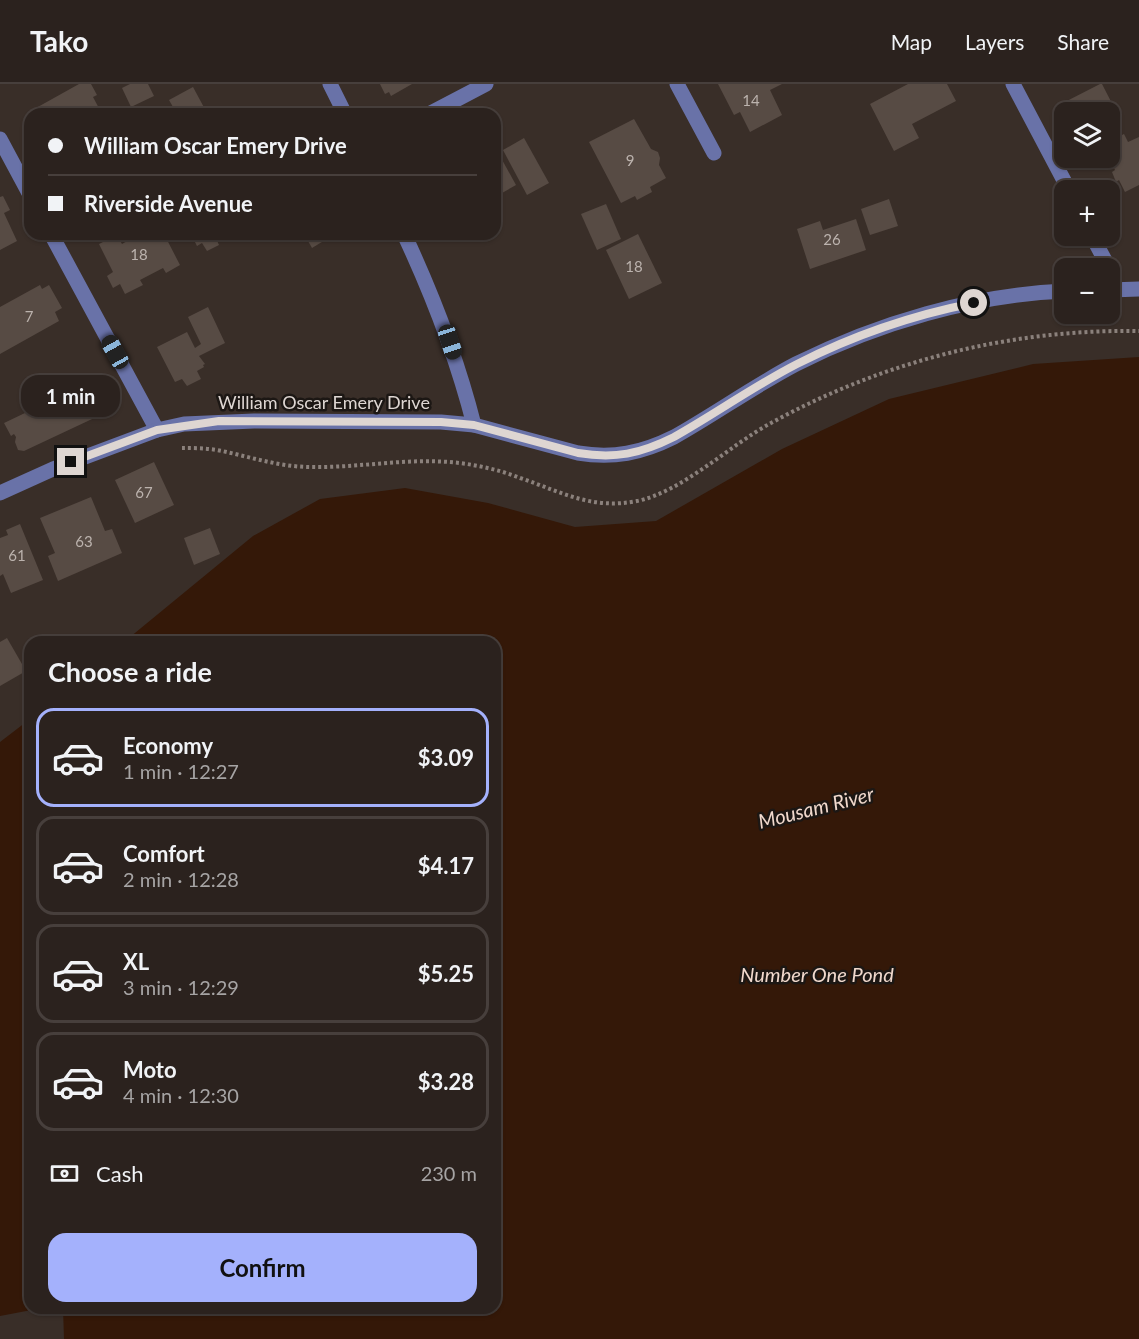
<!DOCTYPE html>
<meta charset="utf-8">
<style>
:root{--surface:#2b221e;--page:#332a27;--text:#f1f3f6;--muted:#a6a4a4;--line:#473f3c;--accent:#a4b1fc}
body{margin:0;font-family:Lato,sans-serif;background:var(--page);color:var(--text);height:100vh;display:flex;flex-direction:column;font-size:22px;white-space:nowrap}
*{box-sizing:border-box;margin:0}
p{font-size:20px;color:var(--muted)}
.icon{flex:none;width:33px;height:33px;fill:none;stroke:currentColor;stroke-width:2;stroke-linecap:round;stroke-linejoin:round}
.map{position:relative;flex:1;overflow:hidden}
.details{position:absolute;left:24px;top:552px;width:477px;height:678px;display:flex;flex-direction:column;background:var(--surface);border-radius:18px;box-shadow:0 2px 4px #0004,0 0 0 2px var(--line)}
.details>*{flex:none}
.banner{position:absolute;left:24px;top:24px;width:477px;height:132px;border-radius:18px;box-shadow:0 2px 4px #0004,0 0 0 2px var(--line);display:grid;align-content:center;height:132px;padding:0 24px;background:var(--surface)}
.fabs{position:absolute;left:1054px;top:18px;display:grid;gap:12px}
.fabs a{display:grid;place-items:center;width:66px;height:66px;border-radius:12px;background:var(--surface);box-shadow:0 2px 4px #0004,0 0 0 2px var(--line);font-size:30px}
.end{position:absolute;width:27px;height:27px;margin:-14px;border:8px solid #ded6d2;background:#111;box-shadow:0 0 0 3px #111}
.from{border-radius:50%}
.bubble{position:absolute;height:42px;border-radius:18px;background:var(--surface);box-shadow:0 2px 4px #0004,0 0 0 2px var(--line);font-size:20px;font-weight:700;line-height:42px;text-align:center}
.car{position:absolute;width:18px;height:36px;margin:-18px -9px;border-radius:8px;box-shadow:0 0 4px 2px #0007;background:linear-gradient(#222 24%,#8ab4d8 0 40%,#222 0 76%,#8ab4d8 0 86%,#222 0)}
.banner b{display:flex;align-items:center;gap:21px;height:57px;font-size:22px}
.banner b+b{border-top:2px solid var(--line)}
.banner i{width:15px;height:15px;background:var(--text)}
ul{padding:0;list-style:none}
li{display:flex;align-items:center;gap:18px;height:99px;margin:0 12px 9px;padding:0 12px;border:3px solid var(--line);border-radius:18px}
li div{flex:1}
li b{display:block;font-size:22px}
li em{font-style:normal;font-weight:700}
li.current{border-color:var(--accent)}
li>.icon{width:54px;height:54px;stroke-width:1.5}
h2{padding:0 24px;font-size:27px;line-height:72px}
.pay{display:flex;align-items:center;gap:15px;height:66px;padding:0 24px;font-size:22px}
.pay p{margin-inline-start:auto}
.cta{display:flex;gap:12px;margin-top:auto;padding:12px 24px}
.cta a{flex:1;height:69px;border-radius:18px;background:var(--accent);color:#111;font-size:24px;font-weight:700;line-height:69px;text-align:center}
header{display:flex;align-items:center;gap:36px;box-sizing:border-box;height:84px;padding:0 30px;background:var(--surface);border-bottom:2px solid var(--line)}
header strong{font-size:28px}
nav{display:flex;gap:33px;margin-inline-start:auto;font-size:21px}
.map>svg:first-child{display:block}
</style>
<header>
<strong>Tako</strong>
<nav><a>Map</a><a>Layers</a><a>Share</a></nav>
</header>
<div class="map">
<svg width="1139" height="1255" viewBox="0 0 1139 1255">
<rect width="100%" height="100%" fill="#392e28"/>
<g fill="#341808">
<path d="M 1139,273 L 1139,1255 L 64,1255 L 63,1224 L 495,1224 L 495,558 L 124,558 L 253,452 L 320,415 L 405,404 L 488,419 L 575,443 L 656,437 L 782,365 L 889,315 L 1033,280 Z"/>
<path d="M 30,635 L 30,1224 L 42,1224 L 0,1232 L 0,658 Z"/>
</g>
<g fill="#574b44">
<path d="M 79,0 L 91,0 L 97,11 L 93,13 L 102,30 L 34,30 L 36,24 Z"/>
<path d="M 130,0 L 148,0 L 154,12 L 131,23 L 122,4 Z"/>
<path d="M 380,0 L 412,0 L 391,12 L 389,8 L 385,10 Z"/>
<path d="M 718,0 L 782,0 L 770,6 L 782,31 L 750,48 L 740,28 L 734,31 Z"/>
<path d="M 908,0 L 947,0 L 956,17 L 912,40 L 919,54 L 894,67 L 870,20 Z"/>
<path d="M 1100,0 L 1102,0 L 1122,39 L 1110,45 L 1110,28 L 1065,28 L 1065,32 L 1059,21 Z"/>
<path d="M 193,3 L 207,29 L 177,30 L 169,16 Z"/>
<path d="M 275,23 L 288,27 L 290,30 L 263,30 Z"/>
<path d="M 634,35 L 651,65 L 658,68 L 660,74 L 659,81 L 666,94 L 650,103 L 652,108 L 637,116 L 635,112 L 621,119 L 589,58 Z"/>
<path d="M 1124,50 L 1128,58 L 1139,53 L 1139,101 L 1125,108 L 1119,96 L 1116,98 L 1112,88 L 1115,86 L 1110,75 L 1110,57 Z"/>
<path d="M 524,54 L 549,99 L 527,111 L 503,66 Z"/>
<path d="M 495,63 L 516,101 L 495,113 Z"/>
<path d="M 3,112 L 10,126 L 4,129 L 17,157 L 0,166 L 0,113 Z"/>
<path d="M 889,115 L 898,142 L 870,151 L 861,125 Z"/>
<path d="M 606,120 L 621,155 L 597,166 L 581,130 Z"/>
<path d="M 856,135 L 866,166 L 810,185 L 797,145 L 820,137 L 823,146 Z"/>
<path d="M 135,150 L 164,150 L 180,181 L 166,189 L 163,184 L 140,196 L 143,201 L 125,210 L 120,200 L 113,204 L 107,192 L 113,188 L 99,160 L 117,151 L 122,160 L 136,152 Z"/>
<path d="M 191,150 L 214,150 L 219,161 L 207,167 L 202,159 L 197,162 Z"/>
<path d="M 304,150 L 335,150 L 312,164 Z"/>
<path d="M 638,150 L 662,199 L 629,215 L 606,166 Z"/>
<path d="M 40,201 L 42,205 L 49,201 L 62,224 L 55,228 L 59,237 L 0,270 L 0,223 Z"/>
<path d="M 208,223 L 225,259 L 199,272 L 205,280 L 203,281 L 204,283 L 197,287 L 201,295 L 187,302 L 182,295 L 175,298 L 157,263 L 187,248 L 195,264 L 201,260 L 188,233 Z"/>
<path d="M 93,297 L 107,328 L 24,367 L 18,366 L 15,358 L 16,353 L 14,350 L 11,352 L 4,339 L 48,318 L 45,314 L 58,307 L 62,312 Z"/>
<path d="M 154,378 L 174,421 L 135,439 L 115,396 Z"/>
<path d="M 91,413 L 105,447 L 112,445 L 122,469 L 58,497 L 48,472 L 55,469 L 40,434 Z"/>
<path d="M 20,440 L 43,496 L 11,509 L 3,490 L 0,492 L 0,454 L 8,451 L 6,446 Z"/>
<path d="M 210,444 L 220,470 L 194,481 L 184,454 Z"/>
<path d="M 7,554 L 26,587 L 0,602 L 0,558 Z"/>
</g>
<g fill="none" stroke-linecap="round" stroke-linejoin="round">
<path stroke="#8b817c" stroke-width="4" stroke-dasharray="3 3" stroke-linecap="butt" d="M 182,364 C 193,364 205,364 217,366 C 248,372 278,383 311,383 C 363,384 414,372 467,380 C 485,383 503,387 520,394 C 562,408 591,426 637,417 C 682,408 730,361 771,339 C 884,277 1010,245 1139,247"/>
<g stroke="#6972a8" stroke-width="15">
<path d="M 330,0 L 345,30"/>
<path d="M 677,0 L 714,69"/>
<path d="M 1013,0 L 1069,106"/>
<path d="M 429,30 L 486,0"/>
<path d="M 0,55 L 30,111"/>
<path d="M 51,150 L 157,346"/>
<path d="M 404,150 C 433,212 457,274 474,341"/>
<path d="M 1092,152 L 1109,184"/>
<path d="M 1110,206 L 1139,205"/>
<path d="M 0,409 L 53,385 L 157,346 L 184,340 L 254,337 L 441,338 L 474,341 L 578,369 C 613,375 642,369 674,353 C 715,330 754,302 796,280 C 878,239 973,211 1065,207"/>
</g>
</g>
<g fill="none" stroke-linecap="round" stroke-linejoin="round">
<path stroke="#ded6d2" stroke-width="8" d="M 71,378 L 157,346 L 219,337 L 441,338 L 474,341 L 578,369 C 615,375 640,370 674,353 C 715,330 754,302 797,280 C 852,252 913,231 974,219"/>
</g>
<g text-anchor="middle" stroke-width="5" stroke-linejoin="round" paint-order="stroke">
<g font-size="15" fill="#bcb3ae">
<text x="751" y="22">14</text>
<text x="630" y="82">9</text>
<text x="832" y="161">26</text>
<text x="139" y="176">18</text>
<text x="634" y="188">18</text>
<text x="29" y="238">7</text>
<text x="144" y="414">67</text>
<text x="84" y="463">63</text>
<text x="17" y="477">61</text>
</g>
<g font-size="18" fill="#ded6d2" stroke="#1c1714">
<text x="324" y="325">William Oscar Emery Drive</text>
</g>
<g font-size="20" font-style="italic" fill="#f1d9cd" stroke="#1c1714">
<text transform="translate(816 724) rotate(-14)" y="7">Mousam River</text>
<text x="817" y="898">Number One Pond</text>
</g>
</g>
</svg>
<div class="fabs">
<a><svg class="icon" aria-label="layers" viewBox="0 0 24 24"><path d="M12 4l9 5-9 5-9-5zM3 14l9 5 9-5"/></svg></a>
<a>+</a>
<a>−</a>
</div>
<i class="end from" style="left:974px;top:219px"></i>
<i class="end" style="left:71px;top:378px"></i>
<div class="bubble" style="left:21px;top:291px;width:99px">1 min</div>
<i class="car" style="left:450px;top:258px;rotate:162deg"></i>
<i class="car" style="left:115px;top:268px;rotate:331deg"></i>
<div class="banner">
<b><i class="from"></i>William Oscar Emery Drive</b>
<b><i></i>Riverside Avenue</b>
</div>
<section class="details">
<h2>Choose a ride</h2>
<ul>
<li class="current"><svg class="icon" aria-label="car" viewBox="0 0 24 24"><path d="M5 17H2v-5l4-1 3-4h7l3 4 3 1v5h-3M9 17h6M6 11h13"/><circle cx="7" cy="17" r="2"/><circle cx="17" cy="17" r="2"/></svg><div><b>Economy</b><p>1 min · 12:27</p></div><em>$3.09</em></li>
<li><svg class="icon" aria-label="car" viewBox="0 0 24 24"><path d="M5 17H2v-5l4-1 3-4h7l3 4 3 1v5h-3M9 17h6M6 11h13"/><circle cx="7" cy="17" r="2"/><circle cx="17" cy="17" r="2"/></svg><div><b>Comfort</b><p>2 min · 12:28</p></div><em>$4.17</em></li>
<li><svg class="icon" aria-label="car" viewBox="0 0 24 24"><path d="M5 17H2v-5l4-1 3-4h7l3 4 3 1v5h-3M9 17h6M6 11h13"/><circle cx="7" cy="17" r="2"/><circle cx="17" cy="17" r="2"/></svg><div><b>XL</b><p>3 min · 12:29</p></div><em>$5.25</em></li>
<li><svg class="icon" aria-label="car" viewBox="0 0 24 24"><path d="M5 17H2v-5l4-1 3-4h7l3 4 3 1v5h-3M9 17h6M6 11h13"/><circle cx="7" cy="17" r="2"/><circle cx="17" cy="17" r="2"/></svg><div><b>Moto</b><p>4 min · 12:30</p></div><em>$3.28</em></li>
</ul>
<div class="pay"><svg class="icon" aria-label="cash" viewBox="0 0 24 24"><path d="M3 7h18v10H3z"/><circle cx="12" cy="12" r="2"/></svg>Cash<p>230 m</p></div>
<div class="cta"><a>Confirm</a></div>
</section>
</div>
